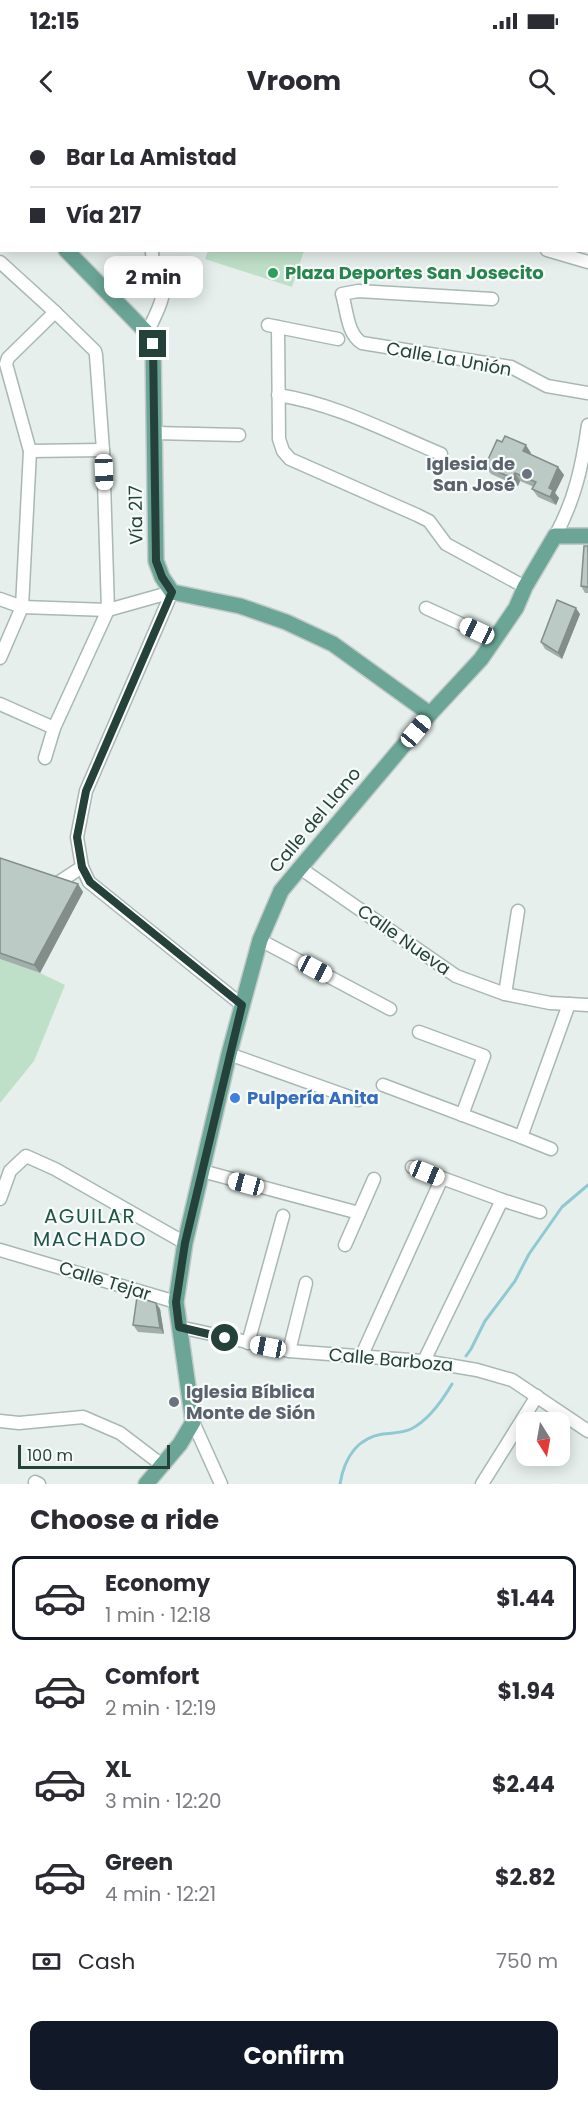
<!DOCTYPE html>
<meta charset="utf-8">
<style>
:root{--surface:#fff;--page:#f7f7f7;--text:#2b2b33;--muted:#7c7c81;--line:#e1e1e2;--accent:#111827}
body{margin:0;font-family:Poppins,sans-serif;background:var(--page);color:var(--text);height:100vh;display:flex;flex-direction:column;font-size:22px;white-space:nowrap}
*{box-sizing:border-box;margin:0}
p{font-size:20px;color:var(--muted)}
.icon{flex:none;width:33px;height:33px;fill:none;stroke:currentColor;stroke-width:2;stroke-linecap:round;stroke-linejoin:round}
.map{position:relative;height:1364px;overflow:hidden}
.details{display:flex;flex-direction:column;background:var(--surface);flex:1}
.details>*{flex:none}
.hud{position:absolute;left:0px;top:0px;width:588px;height:132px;box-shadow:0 3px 15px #0003;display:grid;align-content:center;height:132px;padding:0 30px;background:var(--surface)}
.needle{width:39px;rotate:169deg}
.fabs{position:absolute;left:516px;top:1292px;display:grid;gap:12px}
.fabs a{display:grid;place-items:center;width:54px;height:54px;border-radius:12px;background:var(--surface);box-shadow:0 3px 15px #0003;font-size:30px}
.scale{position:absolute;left:18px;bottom:15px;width:152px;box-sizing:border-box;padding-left:6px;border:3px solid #24423a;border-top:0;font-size:16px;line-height:21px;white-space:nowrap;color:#24423a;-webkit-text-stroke:4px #f7fbf9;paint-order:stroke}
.end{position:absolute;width:27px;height:27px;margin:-14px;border:8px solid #24423a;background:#fff;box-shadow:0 0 0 3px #fff}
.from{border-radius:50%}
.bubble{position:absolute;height:42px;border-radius:12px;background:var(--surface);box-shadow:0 3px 15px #0003;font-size:20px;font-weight:700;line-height:42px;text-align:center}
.car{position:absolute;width:18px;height:36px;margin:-18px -9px;border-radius:8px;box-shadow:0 0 4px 2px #0007;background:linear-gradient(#fff 24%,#345 0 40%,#fff 0 76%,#345 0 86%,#fff 0)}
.hud b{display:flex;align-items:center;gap:21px;height:57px;font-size:22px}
.hud b+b{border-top:2px solid var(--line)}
.hud i{width:15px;height:15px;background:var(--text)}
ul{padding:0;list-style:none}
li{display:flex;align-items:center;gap:18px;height:84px;margin:0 12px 9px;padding:0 18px;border:3px solid transparent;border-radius:12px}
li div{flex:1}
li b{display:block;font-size:22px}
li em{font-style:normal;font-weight:700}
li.selected{border-color:var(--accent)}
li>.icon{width:54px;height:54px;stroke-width:1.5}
h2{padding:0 30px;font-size:27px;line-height:72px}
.pay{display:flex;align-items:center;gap:15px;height:66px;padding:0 30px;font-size:22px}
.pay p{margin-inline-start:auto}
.cta{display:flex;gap:12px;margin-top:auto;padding:12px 30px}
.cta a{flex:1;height:69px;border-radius:12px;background:var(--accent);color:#fff;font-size:24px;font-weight:700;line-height:69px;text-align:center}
.status{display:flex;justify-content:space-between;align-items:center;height:42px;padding:0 30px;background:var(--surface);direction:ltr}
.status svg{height:16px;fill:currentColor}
header{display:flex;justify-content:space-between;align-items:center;height:78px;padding:0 30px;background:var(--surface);font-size:27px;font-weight:700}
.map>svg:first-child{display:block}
</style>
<div class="status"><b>12:15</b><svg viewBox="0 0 49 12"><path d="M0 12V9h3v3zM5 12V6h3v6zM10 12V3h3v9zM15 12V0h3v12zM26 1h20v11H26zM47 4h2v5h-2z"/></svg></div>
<header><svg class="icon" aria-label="back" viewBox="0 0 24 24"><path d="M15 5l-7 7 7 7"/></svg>Vroom<svg class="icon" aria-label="search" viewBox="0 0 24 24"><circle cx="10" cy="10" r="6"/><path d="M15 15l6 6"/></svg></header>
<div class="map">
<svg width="588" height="1364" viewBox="0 0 588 1364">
<rect width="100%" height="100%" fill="#e6efeb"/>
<g fill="#bfe0c8">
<path d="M 208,131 L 208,130 L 304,131 L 292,167 L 205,139 Z"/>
<path d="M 0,839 L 40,853 L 65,865 L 34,941 L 0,983 Z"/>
</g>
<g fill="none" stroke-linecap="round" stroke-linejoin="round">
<g stroke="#8ec9d4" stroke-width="3">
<path d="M 466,1236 L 471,1229 L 485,1201 L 515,1161 L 529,1134 L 562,1087 L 588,1065"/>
<path d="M 340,1364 C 344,1340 356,1318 383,1314 C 391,1313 403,1313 411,1309 C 429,1300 442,1281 452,1264"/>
</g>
<defs>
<g id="minor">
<path d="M 22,0 L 30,2"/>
<path d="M 313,0 L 317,2"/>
<path d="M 189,2 L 189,0"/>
<path d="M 586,85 L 588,85"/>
<path d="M 547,130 L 588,142"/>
<path d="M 0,142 L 55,192 L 95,231 L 96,235 L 103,330 L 108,490 L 54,608 L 45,638"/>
<path d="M 492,179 L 358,171 L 342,174 C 347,190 347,214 362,223 L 511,247 L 547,266 L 588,273"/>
<path d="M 268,205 L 338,219"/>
<path d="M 278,207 L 279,319 L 283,331 L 290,339 L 417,395 L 429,401 L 446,424 L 525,467"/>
<path d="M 147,213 C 155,195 170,173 160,153 C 155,142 152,143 152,130"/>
<path d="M 278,275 C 336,284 388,312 441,334"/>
<path d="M 155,313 L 239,315"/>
<path d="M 30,331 L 103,330"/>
<path d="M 555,416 C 575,380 582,346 588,305"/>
<path d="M 172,472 L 86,671 L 77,717 L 82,747 L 89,762 L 242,885"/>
<path d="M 0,479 L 22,487 L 108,490 L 172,472"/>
<path d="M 426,488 L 494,519"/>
<path d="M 0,538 L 22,487 L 30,331 L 6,244 L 8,238 L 55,192"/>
<path d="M 0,584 L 54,608"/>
<path d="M 300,748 L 456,856 L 505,874 L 550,883 L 588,885"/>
<path d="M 50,768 L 82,747"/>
<path d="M 260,820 L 390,889"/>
<path d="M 505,874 L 518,791"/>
<path d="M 419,912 L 484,936 L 462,995"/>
<path d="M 229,934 L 358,980"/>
<path d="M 383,965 L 521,1017"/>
<path d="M 551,1029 L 521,1017 L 569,884"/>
<path d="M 412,1047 L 502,1080 L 540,1092"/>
<path d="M 202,1051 L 359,1093"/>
<path d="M 0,1079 L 10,1051 L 26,1036 L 55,1049 L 185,1123"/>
<path d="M 345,1125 L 374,1059"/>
<path d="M 0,1130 L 176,1182"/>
<path d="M 179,1207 L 289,1231 L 424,1241 L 477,1250 L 512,1260 L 588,1311"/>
<path d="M 248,1223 L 283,1096"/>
<path d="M 289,1231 L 306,1163"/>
<path d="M 361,1237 L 442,1058"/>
<path d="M 424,1241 L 502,1080"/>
<path d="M 0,1301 L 19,1303 L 83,1297 L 120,1313 L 162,1345"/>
<path d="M 193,1302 L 221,1364"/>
<path d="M 35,1362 L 39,1364"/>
<path d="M 482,1364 L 537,1276"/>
</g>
<g id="major">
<path d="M 12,2 L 12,0"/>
<path d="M 66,130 L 147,213 L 153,224 L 156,441 L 162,457 L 172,472 L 240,486 L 286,502 L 333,524 L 430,594"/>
<path d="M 146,1364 L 180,1324 L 193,1302 L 176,1182 L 185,1123 L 229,934 L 260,820 L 281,771 L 300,748 L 430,594 L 481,539 L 516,488 L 525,467 L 555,416 L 588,416"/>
</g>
</defs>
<use href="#minor" stroke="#a8b8b2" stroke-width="15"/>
<use href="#major" stroke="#c2cac8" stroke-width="18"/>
<use href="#minor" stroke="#fff" stroke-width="12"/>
<use href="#major" stroke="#6aa596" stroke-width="15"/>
</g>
<g fill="#a1aea9">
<path d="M 531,333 L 530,334 L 558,347 L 564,355 L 555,373 L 559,378 L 556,385 L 538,377 L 532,369 L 534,367 L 520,361 L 518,366 L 491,354 L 485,346 Z"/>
<path d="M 588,426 L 588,473 L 585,473 L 581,466 Z"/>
<path d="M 580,494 L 562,539 L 545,529 L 541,522 Z"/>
<path d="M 0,738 L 78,764 L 83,772 L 40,853 L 0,839 Z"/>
<path d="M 156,1183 L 160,1189 L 164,1214 L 138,1212 L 133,1205 Z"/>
</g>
<g fill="#838d89">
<path d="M 526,325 L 531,333 L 528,339 L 523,331 Z"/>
<path d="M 558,347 L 564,355 L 555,373 L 559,378 L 556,385 L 550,377 L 549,368 Z"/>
<path d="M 515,353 L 520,361 L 518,366 L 512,358 Z"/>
<path d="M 576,488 L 580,494 L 562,539 L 558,533 Z"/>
<path d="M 78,764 L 83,772 L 40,853 L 34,845 Z"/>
<path d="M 156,1183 L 160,1189 L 164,1214 L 160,1208 Z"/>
</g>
<g fill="#bbcac4" stroke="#838d89" stroke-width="1.5">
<path d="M 526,0 L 556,0 L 561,1 L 526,2 Z"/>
<path d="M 505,316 L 526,325 L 523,331 L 558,347 L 549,368 L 553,370 L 550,377 L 532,369 L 536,362 L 515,353 L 512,358 L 485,346 L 497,320 L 502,322 Z"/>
<path d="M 584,426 L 588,426 L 588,467 L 581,466 Z"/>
<path d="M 557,480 L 576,488 L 558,533 L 541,522 Z"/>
<path d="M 0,738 L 78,764 L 34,845 L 0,833 Z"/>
<path d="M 137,1177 L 156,1183 L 160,1208 L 133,1205 Z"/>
</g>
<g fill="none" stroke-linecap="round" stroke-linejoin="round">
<path stroke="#24423a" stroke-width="8" d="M 153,224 L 156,441 L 162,457 L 172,472 L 86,671 L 77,717 L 82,747 L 90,762 L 242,885 L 185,1123 L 176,1182 L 179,1207 L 225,1218"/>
</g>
<circle fill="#2e9e5b" stroke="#f7fbf9" stroke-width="2" cx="273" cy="153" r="6"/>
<g fill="#6b7280" stroke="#f7fbf9" stroke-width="2">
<circle cx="527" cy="354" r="6"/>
<circle cx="174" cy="1282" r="6"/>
</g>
<circle fill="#3f7fe0" stroke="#f7fbf9" stroke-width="2" cx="235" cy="978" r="6"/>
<g text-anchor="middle" stroke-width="4.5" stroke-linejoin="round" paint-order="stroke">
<g font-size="18" font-weight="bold" fill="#27864d" stroke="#f7fbf9" text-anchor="start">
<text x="285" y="159">Plaza Deportes San Josecito</text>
</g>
<g font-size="18" fill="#24423a" stroke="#f7fbf9">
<text transform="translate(449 239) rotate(10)" y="6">Calle La Unión</text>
<text transform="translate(136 395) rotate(-91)" y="6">Vía 217</text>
<text transform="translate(315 700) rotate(-50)" y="6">Calle del Llano</text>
<text transform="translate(404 820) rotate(35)" y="6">Calle Nueva</text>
<text transform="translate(105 1161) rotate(17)" y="6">Calle Tejar</text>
<text transform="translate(391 1240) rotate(5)" y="6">Calle Barboza</text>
</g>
<g font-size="18" font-weight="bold" fill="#5b616d" stroke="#f7fbf9" text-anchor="end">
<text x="515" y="350">Iglesia de<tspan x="515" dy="21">San José</tspan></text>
<text x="186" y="1278" text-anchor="start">Iglesia Bíblica<tspan x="186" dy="21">Monte de Sión</tspan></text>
</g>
<g font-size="18" font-weight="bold" fill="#366cbe" stroke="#f7fbf9" text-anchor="start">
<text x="247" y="984">Pulpería Anita</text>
</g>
<g font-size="20" letter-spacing="1.5" fill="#1f5548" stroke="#f7fbf9">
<text x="90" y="1103">AGUILAR<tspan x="90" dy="23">MACHADO</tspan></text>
</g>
</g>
</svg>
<div class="fabs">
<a><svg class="needle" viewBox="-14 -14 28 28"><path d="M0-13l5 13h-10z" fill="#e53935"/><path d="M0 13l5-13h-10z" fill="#7c7c81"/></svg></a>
</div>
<div class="scale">100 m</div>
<i class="end from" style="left:225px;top:1218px"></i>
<i class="end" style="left:153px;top:224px"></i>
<div class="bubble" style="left:104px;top:136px;width:99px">2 min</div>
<i class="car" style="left:104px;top:352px;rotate:178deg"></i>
<i class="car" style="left:477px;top:511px;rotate:295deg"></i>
<i class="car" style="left:416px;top:611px;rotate:40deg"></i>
<i class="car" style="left:315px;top:849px;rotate:118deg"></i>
<i class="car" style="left:427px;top:1053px;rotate:112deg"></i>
<i class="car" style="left:246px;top:1064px;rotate:285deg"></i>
<i class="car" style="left:268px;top:1227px;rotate:281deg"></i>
<div class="hud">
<b><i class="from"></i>Bar La Amistad</b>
<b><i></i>Vía 217</b>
</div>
</div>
<section class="details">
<h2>Choose a ride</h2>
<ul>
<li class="selected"><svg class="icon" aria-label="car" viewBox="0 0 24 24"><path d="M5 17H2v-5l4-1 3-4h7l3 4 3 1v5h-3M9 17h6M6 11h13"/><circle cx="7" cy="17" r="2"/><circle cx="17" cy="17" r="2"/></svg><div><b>Economy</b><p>1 min · 12:18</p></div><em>$1.44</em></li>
<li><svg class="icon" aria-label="car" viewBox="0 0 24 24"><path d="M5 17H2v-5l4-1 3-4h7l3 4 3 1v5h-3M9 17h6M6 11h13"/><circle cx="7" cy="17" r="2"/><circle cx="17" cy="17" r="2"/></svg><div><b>Comfort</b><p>2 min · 12:19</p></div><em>$1.94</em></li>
<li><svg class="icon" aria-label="car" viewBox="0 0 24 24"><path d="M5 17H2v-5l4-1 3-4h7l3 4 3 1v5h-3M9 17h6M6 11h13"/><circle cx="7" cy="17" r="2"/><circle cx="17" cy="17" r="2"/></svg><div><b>XL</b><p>3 min · 12:20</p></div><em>$2.44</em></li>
<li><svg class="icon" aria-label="car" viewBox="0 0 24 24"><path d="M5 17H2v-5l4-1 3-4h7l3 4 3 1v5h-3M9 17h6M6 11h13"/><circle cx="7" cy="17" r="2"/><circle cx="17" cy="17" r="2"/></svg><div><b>Green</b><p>4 min · 12:21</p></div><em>$2.82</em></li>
</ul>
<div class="pay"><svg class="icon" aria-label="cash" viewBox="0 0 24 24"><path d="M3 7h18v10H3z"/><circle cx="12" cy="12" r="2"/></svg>Cash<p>750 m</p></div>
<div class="cta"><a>Confirm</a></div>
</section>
